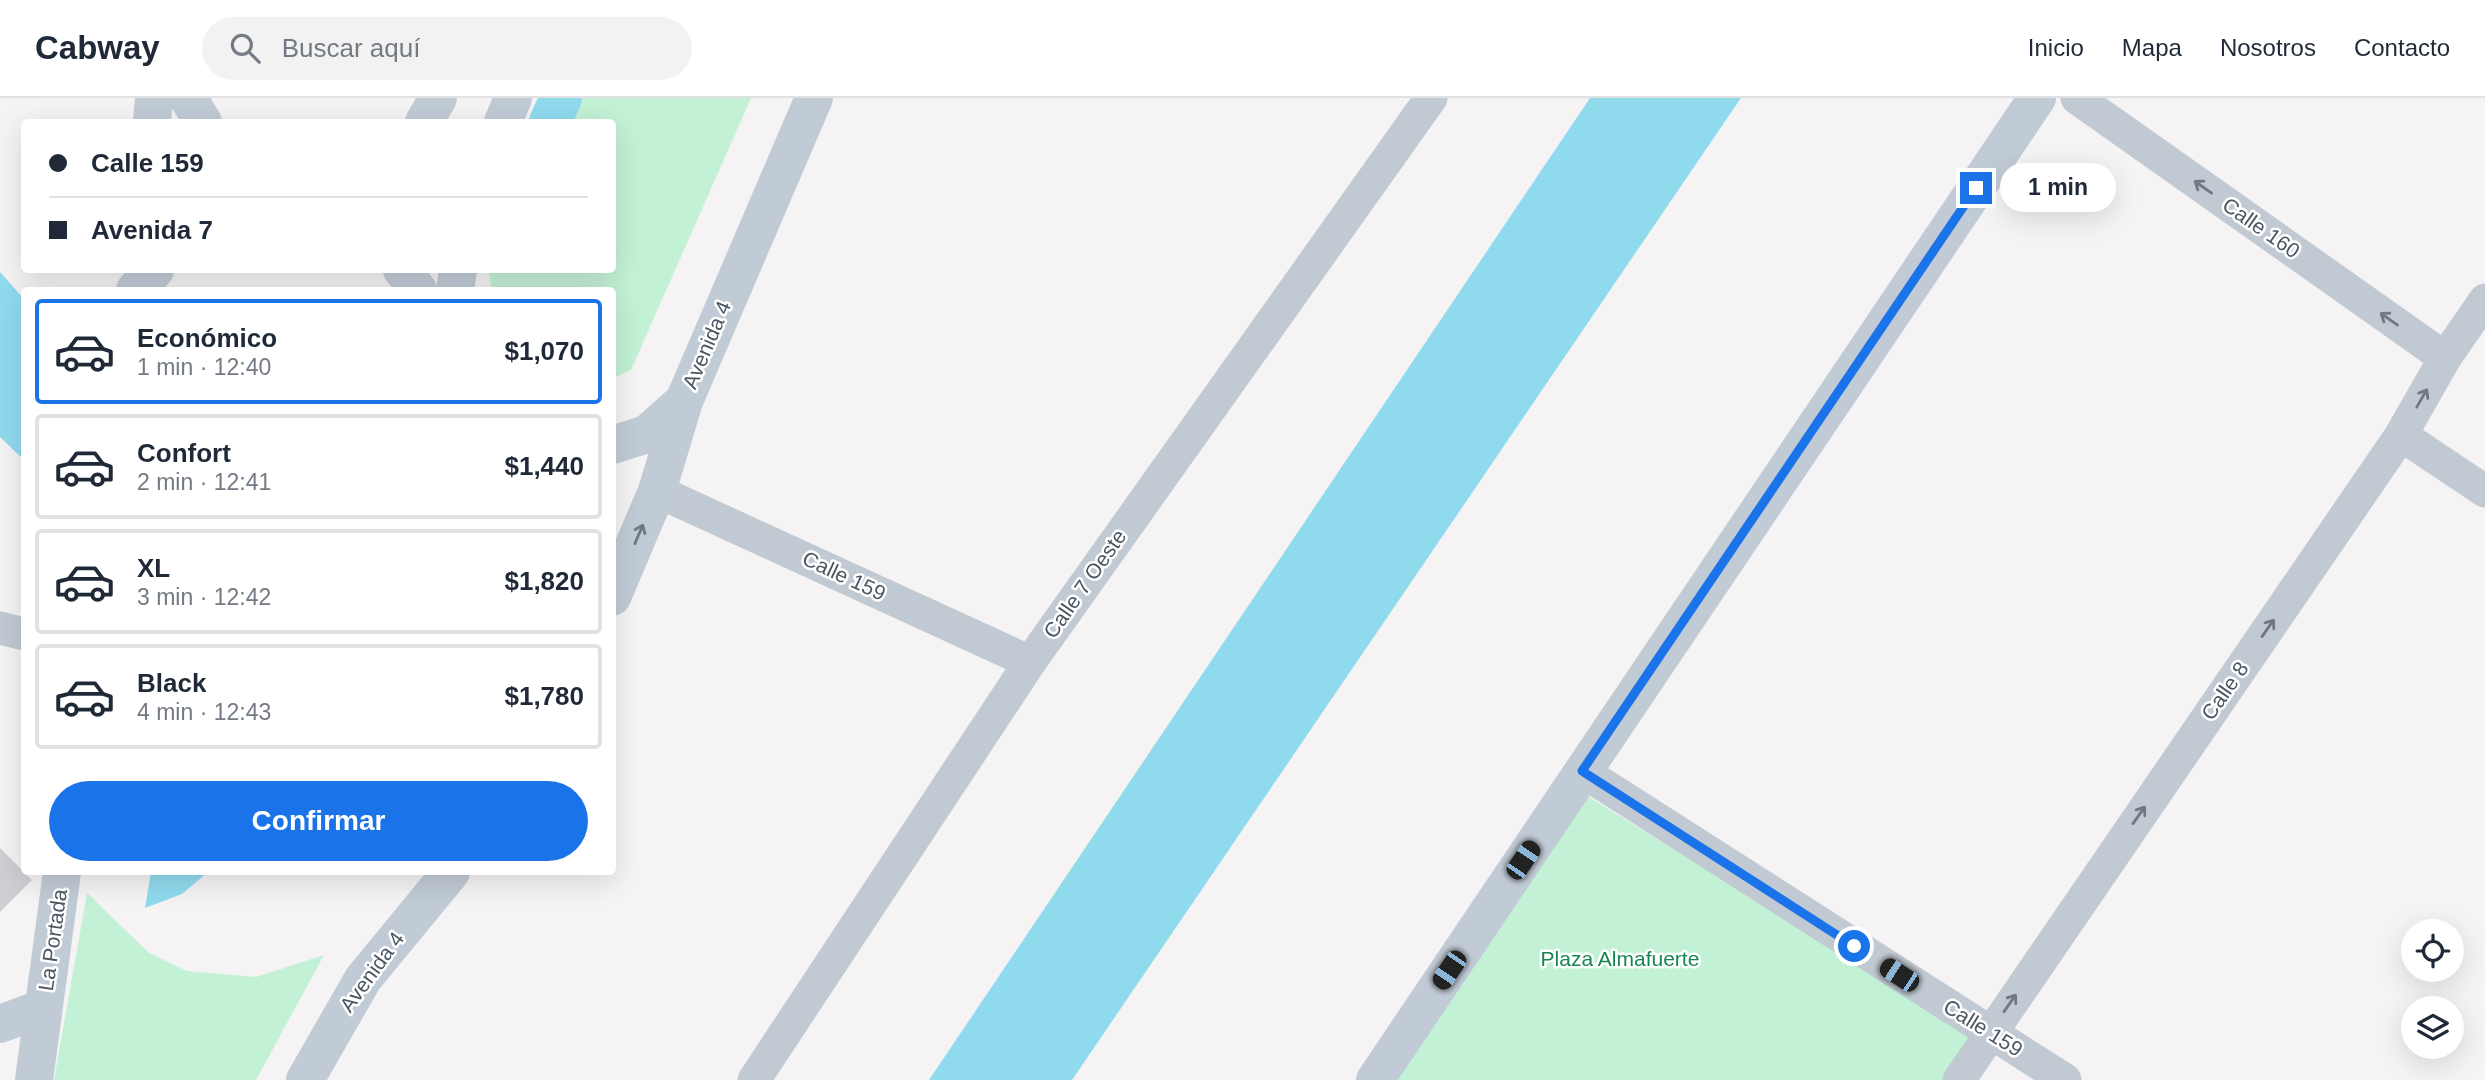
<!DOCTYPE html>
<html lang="es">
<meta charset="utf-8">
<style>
:root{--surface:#fff;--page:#f2f2f3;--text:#1f2937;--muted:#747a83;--line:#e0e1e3;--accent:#1a73e8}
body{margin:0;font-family:Arial,sans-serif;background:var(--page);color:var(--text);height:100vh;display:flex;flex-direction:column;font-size:26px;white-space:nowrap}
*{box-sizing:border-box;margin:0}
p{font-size:23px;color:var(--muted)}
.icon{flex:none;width:38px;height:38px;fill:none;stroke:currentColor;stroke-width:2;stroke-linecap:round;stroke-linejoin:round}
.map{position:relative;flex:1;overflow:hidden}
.panel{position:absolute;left:21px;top:189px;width:595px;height:588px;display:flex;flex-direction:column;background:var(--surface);border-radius:7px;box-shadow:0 7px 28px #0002}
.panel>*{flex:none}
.top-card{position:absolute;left:21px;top:21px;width:595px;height:154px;border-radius:7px;box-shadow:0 7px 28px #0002;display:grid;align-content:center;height:154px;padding:0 28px;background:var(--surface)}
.tools{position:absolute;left:2401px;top:821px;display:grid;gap:14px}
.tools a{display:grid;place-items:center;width:63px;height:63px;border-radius:50%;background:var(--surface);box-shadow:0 7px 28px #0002;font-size:35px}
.end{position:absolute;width:32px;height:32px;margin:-16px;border:9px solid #1a73e8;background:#fff;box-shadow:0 0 0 4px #fff}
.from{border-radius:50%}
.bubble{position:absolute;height:49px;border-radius:24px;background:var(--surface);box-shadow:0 7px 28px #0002;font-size:23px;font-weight:700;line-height:49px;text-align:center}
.car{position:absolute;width:21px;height:42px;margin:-21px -10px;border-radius:9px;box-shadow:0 0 5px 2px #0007;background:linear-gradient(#222 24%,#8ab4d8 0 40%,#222 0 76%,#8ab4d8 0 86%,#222 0)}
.top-card b{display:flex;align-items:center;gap:24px;height:66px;font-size:26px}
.top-card b+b{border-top:2px solid var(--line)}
.top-card i{width:18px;height:18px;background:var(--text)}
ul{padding:12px 0 0;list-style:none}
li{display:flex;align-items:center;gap:21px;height:105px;margin:0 14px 10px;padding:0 14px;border:4px solid var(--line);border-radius:7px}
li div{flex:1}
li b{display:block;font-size:26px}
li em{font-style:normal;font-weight:700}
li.current{border-color:var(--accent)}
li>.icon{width:63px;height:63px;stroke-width:1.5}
.button{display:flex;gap:14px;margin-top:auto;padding:14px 28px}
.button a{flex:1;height:80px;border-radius:42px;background:var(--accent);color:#fff;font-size:28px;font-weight:700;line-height:80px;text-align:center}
header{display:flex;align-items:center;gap:42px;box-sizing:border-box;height:98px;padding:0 35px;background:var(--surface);border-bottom:2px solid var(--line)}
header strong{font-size:33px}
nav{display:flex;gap:38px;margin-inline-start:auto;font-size:24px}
.search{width:490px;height:63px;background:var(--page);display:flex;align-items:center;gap:18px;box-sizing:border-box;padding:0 24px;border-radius:38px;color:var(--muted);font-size:26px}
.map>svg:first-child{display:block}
</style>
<header>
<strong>Cabway</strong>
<div class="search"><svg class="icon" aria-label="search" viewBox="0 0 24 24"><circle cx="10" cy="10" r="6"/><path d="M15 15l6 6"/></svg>Buscar aquí</div>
<nav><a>Inicio</a><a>Mapa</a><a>Nosotros</a><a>Contacto</a></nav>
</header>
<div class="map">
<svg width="2485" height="982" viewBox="0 0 2485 982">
<rect width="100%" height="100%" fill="#f5f3f3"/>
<g fill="#c3f1d5">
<path d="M 546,0 L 751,0 L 631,272 L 613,280 L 612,192 L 491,192 L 489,172 L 612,172 L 612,24 L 535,24 Z"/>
<path d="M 1584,696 L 1975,937 L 1945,982 L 1391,982 Z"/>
<path d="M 87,795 L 149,855 L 187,873 L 256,879 L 324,857 L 256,982 L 54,982 Z"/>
</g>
<g fill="#90daee">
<path d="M 1590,0 L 1741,0 L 1072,982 L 929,982 Z"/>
<path d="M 0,174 L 24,201 L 24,362 L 0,339 Z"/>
<path d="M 151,774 L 208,774 L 182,796 L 145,810 Z"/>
</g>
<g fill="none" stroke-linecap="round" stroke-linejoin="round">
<path stroke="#90daee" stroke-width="42" d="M 550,24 L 561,0"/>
</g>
<path fill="#cdcfd5" d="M 0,750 L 32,782 L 0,814 Z"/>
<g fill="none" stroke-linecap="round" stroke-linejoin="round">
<g stroke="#c1cad2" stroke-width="33">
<path d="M 2077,0 L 2445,260"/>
<path d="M 2401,337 L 2485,393"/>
<path d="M 657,393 L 1030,564"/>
<path d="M 0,530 L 24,536"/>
<path d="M 1582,673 L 2065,982"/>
<path d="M 754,982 L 1030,564 L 1431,0"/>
<path d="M 1959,982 L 2401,337 L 2445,260 L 2485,202"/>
</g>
<g stroke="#c1cbd6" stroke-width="38">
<path d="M 188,0 L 203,24"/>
<path d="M 152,24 L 154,0"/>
<path d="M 424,24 L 438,0"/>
<path d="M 503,24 L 513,0"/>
<path d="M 402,172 L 418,192"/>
<path d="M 135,192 L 155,172"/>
<path d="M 455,192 L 458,172"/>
<path d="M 612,347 L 647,336 L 684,303"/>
<path d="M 612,499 L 657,393 L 684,303 L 814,0"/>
<path d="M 0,926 L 43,910"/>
<path d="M 34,982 L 62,774"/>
<path d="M 305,982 L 363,881 L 451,774"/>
<path d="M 1375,982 L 2037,0"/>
</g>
</g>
<defs><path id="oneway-shaft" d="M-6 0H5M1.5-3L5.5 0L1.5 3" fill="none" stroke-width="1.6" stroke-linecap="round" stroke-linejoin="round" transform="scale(1.75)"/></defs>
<g stroke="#6e7983">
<use href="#oneway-shaft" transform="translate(2203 89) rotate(-145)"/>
<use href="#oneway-shaft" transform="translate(2389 221) rotate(-145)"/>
<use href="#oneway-shaft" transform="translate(2422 300) rotate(-60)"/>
<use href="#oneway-shaft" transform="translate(2268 530) rotate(-55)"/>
<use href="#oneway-shaft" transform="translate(2139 717) rotate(-55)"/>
<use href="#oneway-shaft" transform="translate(2010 905) rotate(-55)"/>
</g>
<use stroke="#6e7984" href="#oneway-shaft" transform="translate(639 436) rotate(-67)"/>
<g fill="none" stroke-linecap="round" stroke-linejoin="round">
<path stroke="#1a73e8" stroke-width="9" d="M 1854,848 L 1582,673 L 1976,90"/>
</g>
<g text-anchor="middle" stroke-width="5" stroke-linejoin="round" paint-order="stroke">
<g font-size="21" fill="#4a5661" stroke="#fff">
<text transform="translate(2261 130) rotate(35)" y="7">Calle 160</text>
<text transform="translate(707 247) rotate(-67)" y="7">Avenida 4</text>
<text transform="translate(844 478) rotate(25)" y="7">Calle 159</text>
<text transform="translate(1085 486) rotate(-55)" y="7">Calle 7 Oeste</text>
<text transform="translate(2225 593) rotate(-55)" y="7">Calle 8</text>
<text transform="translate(53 842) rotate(-82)" y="7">La Portada</text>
<text transform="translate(372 874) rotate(-54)" y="7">Avenida 4</text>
<text transform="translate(1983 930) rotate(32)" y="7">Calle 159</text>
</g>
<g font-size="21" fill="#17864f" stroke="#fff">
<text x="1620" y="868">Plaza Almafuerte</text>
</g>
</g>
</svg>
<div class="tools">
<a><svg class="icon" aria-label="locate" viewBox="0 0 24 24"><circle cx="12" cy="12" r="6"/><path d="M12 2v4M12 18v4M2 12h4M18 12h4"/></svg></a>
<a><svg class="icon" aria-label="layers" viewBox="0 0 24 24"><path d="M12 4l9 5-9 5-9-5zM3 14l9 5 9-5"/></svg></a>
</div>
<i class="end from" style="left:1854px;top:848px"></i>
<i class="end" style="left:1976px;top:90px"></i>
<div class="bubble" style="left:2000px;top:65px;width:116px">1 min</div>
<i class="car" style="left:1523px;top:762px;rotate:34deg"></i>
<i class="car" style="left:1449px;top:872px;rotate:214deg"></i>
<i class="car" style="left:1899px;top:877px;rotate:303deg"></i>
<div class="top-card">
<b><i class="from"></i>Calle 159</b>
<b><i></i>Avenida 7</b>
</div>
<section class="panel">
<ul>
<li class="current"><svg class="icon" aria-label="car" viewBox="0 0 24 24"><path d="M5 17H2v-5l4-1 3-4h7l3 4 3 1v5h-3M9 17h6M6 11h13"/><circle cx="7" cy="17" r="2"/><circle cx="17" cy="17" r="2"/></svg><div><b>Económico</b><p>1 min · 12:40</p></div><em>$1,070</em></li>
<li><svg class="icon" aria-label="car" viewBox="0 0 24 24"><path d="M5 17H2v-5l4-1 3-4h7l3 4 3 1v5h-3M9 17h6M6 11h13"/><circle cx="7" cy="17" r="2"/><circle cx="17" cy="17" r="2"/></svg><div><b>Confort</b><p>2 min · 12:41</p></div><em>$1,440</em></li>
<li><svg class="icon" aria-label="car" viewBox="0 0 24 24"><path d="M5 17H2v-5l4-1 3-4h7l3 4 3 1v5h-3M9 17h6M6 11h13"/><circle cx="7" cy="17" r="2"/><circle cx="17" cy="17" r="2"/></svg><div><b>XL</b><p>3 min · 12:42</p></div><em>$1,820</em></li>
<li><svg class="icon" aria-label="car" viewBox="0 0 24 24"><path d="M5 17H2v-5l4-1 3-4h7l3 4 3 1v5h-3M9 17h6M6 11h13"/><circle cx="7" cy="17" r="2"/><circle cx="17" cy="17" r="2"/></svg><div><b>Black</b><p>4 min · 12:43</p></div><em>$1,780</em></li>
</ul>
<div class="button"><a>Confirmar</a></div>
</section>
</div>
